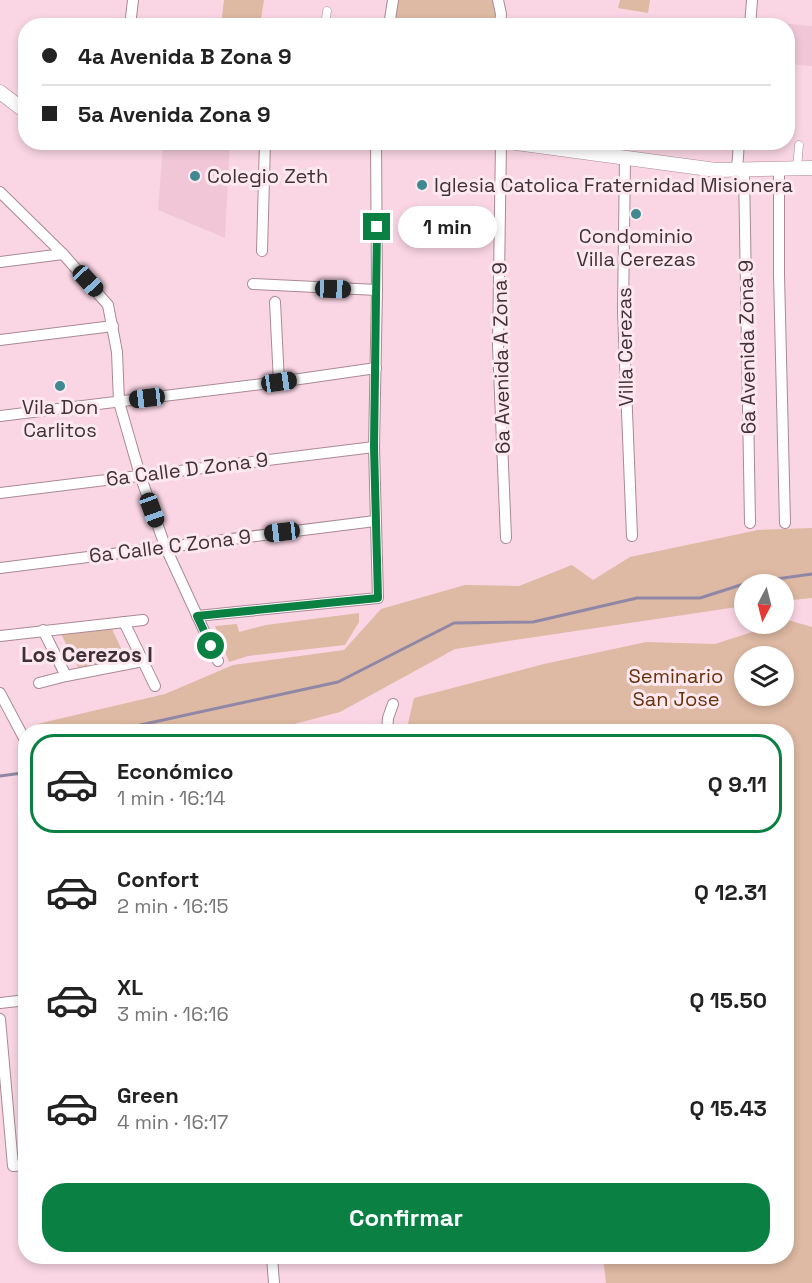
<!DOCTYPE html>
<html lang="es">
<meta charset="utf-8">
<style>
:root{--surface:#fff;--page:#f6f6f6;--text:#222;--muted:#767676;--line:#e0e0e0;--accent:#0b8043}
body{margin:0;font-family:"Space Grotesk",sans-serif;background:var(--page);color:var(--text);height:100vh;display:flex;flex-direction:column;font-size:22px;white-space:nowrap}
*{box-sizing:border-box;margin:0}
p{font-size:20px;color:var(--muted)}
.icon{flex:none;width:33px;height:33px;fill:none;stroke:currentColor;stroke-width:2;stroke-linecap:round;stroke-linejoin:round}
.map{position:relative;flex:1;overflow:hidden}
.details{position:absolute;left:18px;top:724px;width:776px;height:540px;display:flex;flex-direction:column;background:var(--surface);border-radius:24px;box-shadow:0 3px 9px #0003}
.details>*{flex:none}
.hud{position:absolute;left:18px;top:18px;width:777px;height:132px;border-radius:24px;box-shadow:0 3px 9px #0003;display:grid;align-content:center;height:132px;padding:0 24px;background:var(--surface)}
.needle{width:39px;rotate:187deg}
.tools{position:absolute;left:734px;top:574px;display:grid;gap:12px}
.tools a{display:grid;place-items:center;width:60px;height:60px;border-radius:50%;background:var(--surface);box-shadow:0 3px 9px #0003;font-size:30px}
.end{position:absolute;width:27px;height:27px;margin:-14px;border:8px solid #0b8043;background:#fff;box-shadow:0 0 0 3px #fff}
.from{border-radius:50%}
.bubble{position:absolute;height:42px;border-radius:21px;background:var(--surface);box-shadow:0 3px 9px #0003;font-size:20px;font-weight:700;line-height:42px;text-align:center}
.car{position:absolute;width:18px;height:36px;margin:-18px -9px;border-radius:8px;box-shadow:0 0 4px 2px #0007;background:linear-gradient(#222 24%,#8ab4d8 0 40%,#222 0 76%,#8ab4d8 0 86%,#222 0)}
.hud b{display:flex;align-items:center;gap:21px;height:57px;font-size:22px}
.hud b+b{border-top:2px solid var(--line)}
.hud i{width:15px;height:15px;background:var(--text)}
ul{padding:10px 0 0;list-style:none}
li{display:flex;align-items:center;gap:18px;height:99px;margin:0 12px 9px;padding:0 12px;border:3px solid transparent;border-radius:24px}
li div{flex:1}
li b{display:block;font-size:22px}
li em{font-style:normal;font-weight:700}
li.selected{border-color:var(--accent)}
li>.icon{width:54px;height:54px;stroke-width:1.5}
.button{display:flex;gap:12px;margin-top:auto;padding:12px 24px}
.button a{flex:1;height:69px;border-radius:24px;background:var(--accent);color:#fff;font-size:24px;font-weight:700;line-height:69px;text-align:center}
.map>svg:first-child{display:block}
</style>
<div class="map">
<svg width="812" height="1283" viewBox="0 0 812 1283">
<rect width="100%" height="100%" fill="#fad6e4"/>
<g fill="#f1c7d8">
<path d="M 757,21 L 812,26 L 812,66 L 788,64 L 788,26 L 757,25 Z"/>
<path d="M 163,143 L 230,143 L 225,238 L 158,210 Z"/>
</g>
<g fill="#deb9a3" fill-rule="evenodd">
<path d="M 224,0 L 264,0 L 260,25 L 221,25 Z"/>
<path d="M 395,0 L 495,0 L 497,25 L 392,26 Z"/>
<path d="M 620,0 L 650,0 L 648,13 L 618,8 Z"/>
<path d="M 812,528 L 812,598 L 783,601 L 783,585 L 744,585 L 744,606 L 455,649 L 340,712 L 264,732 L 41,732 L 37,724 L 165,694 L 233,665 L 344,650 L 381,609 L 465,585 L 519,586 L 572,565 L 593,580 L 630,557 L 758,530 Z"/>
<path d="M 359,613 L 359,622 L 345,645 L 248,656 L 229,662 L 215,626 L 237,624 L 239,632 L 266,625 Z"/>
<path d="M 788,620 L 812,627 L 812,1283 L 606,1283 L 603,1257 L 786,1257 L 786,732 L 406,732 L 414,698 L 544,664 L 646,642 L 715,644 L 777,624 L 783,624 L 783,622 ZM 744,657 L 783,657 L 783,696 L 744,696 Z"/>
<path d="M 111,627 L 126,659 L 78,667 L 61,634 Z"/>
</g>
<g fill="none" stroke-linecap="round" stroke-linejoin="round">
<g stroke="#9087a6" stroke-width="3">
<path d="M 108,732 L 338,682 L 454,623 L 533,622 L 637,598 L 700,598 L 747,583 L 812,574"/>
<path d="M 0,776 L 22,773 L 26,769"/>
</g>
<defs>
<g id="pedestrian">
<path d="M 325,26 L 327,11"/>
<path d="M 797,168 L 799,145"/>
</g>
<g id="minor">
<path d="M 498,0 L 501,14 L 500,26"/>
<path d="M 130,26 L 133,0"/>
<path d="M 389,26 L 393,0"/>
<path d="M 750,26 L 752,0"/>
<path d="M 501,142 L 498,346 L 506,538"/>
<path d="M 625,158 L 623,312 L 632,536"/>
<path d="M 779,169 L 779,275 L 785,523"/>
<path d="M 737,170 L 739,142"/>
<path d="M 744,171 L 750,523"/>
<path d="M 0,192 L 63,254 L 108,305 L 117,352 L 119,402 L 140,475 L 165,546 L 218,661"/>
<path d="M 262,251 L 265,142"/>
<path d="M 0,262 L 63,254"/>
<path d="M 253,284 L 377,290"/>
<path d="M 275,302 L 279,382"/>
<path d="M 0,340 L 113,326"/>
<path d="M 0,416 L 279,382 L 376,368"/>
<path d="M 0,493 L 374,447"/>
<path d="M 0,568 L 375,521"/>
<path d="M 197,616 L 378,598 L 374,447 L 377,290 L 376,142"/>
<path d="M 124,622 L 155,686"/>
<path d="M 43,630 L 66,676"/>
<path d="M 0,636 L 143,620"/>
<path d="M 39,683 L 66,676 L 143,661"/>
<path d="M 0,693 L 26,742"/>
<path d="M 387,732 L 388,718 L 393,704"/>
<path d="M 0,1003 L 26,1000"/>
<path d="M 0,1019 L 13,1166 L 26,1165"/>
<path d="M 272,1257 L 274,1283"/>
</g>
<g id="tertiary">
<path d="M 0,92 L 26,112"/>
<path d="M 508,142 L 716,170 L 812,168"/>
</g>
</defs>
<use href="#pedestrian" stroke="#aa8996" stroke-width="9"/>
<use href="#minor" stroke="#aa8996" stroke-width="12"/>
<use href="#tertiary" stroke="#aa8996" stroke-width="15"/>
<use href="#pedestrian" stroke="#fff" stroke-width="8"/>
<use href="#minor" stroke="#fff" stroke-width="10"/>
<use href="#tertiary" stroke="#fff" stroke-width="14"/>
</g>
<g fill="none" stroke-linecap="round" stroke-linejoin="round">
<path stroke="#0b8043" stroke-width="8" d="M 211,646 L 197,616 L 378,598 L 374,447 L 377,227"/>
</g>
<g fill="#418990" stroke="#fee8f0" stroke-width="2">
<circle cx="195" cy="176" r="6"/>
<circle cx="422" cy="185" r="6"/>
<circle cx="636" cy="214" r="6"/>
<circle cx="60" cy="386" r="6"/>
</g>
<g text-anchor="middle" stroke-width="6" stroke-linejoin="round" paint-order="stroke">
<g font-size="20" fill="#3f3137" stroke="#fee8f0" text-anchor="start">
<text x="207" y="183">Colegio Zeth</text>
<text x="434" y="192">Iglesia Catolica Fraternidad Misionera</text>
<text x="636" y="243" text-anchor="middle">Condominio<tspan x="636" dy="23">Villa Cerezas</tspan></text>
<text x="60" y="414" text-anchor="middle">Vila Don<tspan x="60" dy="23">Carlitos</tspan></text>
</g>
<g font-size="20" fill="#3f3137" stroke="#fee8f0">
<text transform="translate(625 347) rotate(-91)" y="7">Villa Cerezas</text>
<text transform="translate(747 347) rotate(-91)" y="7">6a Avenida Zona 9</text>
<text transform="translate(501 358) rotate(-91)" y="7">6a Avenida A Zona 9</text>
<text transform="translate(187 469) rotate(-7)" y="7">6a Calle D Zona 9</text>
<text transform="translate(170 546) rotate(-7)" y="7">6a Calle C Zona 9</text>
</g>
<g font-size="20" fill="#673209" stroke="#fee8f0">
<text x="676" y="683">Seminario<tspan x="676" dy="23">San Jose</tspan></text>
</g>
<g font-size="21" font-weight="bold" fill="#3f3137" stroke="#fee8f0">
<text x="87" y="662">Los Cerezos I</text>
</g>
</g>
</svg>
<div class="tools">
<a><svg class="needle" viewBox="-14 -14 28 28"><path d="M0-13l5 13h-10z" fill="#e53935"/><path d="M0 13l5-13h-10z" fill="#767676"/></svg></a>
<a><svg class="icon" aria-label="layers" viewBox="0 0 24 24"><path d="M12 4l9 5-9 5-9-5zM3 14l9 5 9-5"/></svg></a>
</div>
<i class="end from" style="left:211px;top:646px"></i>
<i class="end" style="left:377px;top:227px"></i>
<div class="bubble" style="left:398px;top:206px;width:99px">1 min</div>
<i class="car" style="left:88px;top:281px;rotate:137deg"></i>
<i class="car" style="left:333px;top:289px;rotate:92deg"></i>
<i class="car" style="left:279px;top:382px;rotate:82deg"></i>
<i class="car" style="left:147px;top:398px;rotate:263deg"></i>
<i class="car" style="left:152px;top:510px;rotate:160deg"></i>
<i class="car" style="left:282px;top:532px;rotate:263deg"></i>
<div class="hud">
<b><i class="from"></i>4a Avenida B Zona 9</b>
<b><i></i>5a Avenida Zona 9</b>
</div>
<section class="details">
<ul>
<li class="selected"><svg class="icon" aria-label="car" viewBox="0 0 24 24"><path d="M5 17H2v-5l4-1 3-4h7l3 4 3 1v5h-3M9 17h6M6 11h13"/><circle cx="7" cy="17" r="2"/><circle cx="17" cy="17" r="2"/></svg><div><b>Económico</b><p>1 min · 16:14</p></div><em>Q 9.11</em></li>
<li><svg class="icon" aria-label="car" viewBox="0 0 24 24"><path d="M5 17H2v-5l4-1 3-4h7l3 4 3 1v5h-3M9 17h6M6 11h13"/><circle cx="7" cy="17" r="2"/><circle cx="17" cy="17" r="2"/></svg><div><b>Confort</b><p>2 min · 16:15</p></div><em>Q 12.31</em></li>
<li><svg class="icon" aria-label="car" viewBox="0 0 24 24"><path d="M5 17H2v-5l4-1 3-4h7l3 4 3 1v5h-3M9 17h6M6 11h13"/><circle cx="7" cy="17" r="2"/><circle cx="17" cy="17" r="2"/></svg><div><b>XL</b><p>3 min · 16:16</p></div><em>Q 15.50</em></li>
<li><svg class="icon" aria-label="car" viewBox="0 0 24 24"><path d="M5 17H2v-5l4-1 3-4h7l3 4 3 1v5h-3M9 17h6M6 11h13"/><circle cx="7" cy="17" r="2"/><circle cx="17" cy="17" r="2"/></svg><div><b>Green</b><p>4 min · 16:17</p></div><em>Q 15.43</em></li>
</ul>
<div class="button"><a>Confirmar</a></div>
</section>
</div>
